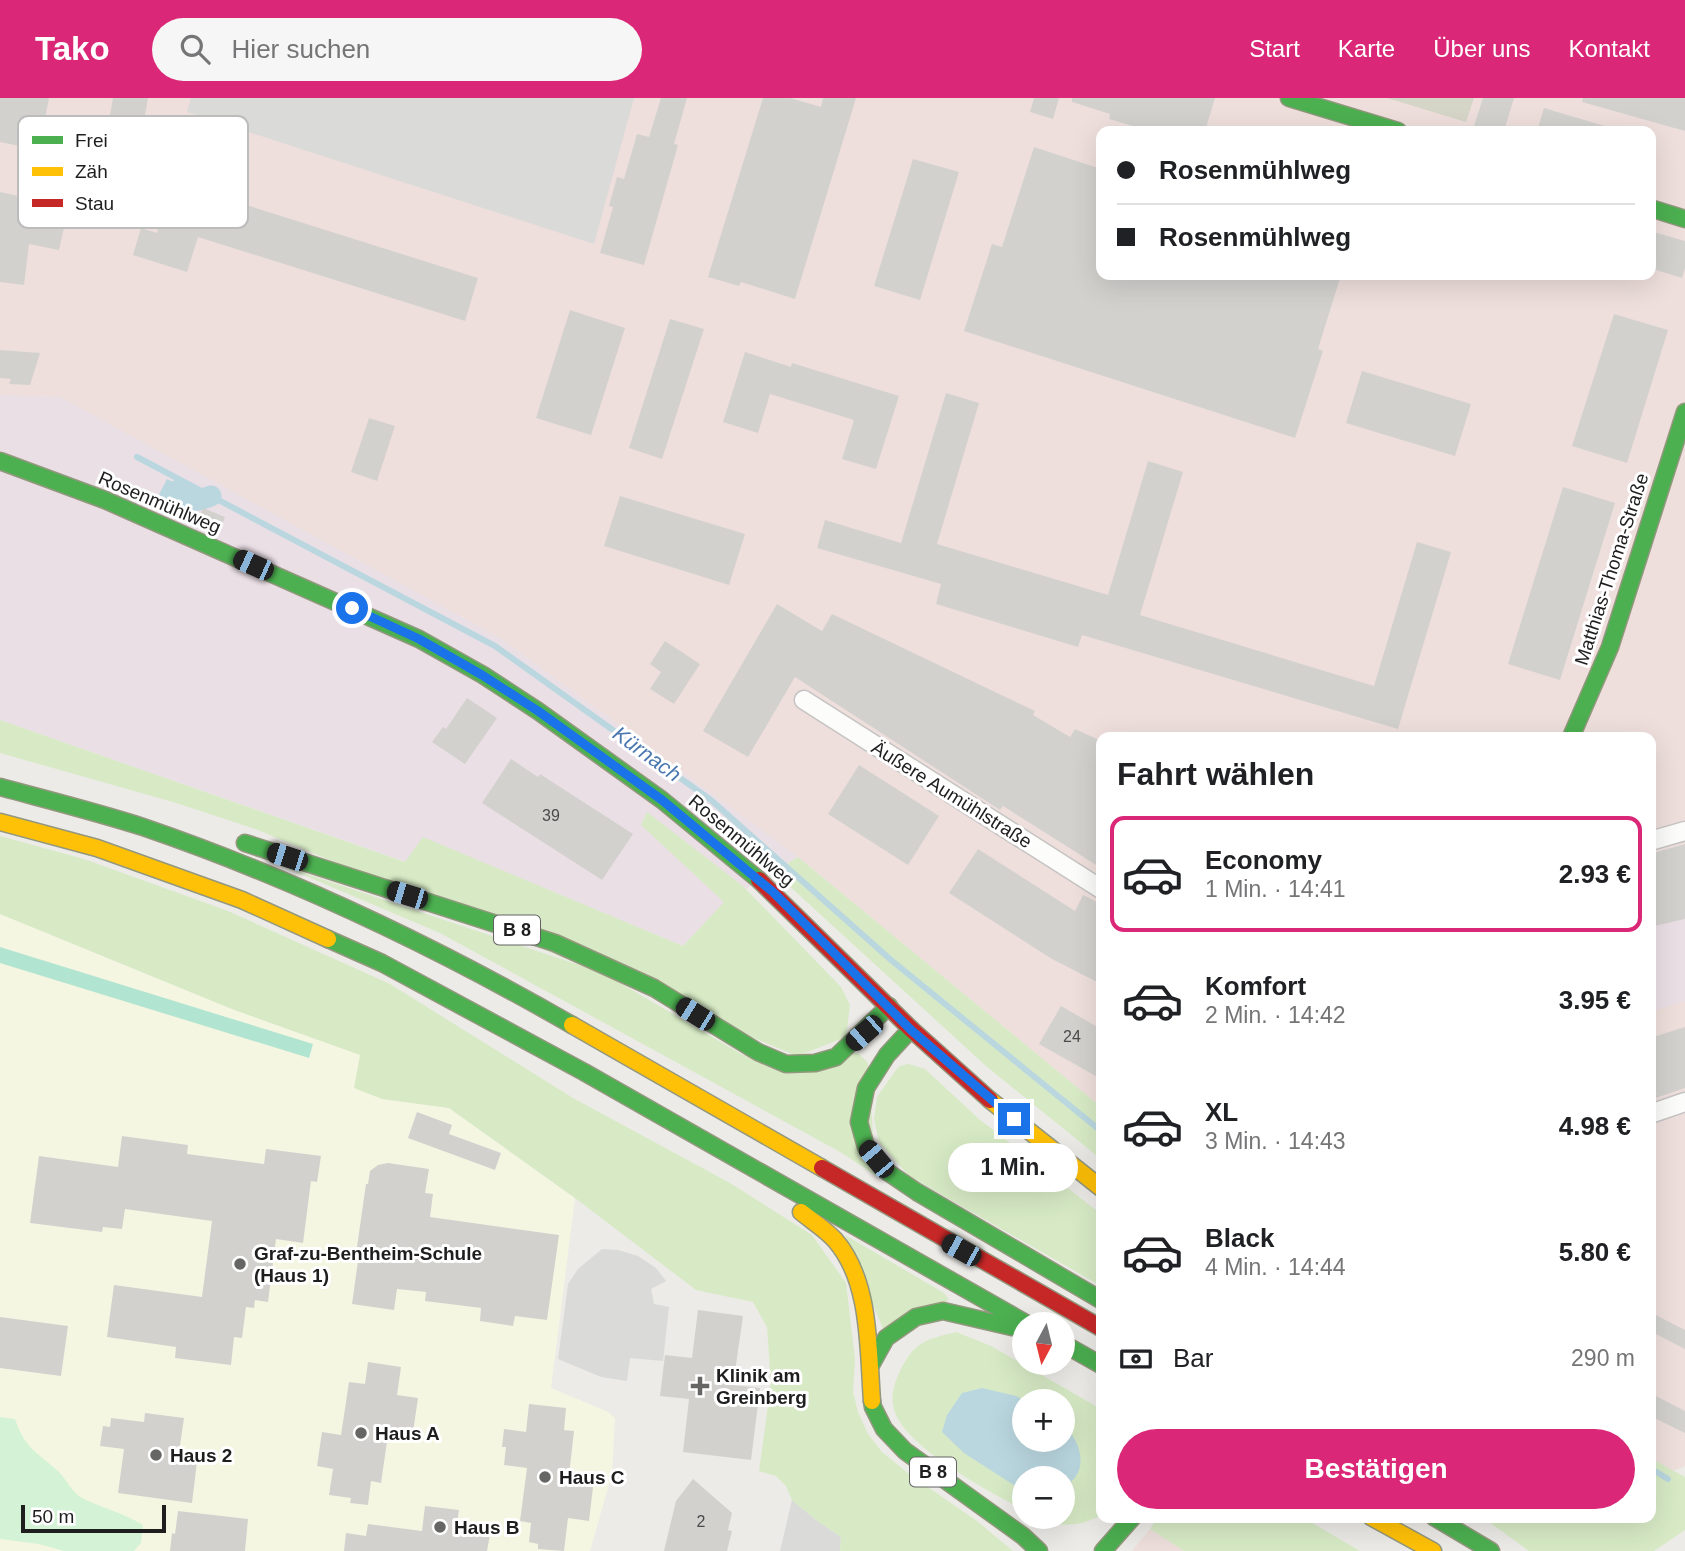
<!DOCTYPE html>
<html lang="de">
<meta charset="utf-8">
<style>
:root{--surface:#fff;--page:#f6f6f6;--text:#202124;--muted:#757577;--line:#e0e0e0;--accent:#db2777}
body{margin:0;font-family:Arial,sans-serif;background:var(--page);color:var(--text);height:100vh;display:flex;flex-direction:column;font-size:26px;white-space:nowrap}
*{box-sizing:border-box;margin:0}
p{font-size:23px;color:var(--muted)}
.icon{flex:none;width:38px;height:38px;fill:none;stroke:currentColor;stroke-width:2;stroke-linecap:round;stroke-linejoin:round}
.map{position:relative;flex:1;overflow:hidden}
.panel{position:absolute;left:1096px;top:634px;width:560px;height:791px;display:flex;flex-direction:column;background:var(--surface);border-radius:14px;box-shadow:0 7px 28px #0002}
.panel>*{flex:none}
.banner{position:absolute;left:1096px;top:28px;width:560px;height:154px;border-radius:14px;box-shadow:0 7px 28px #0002;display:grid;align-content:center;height:154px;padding:0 21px;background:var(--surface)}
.needle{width:46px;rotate:187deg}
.fabs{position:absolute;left:1012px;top:1214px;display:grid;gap:14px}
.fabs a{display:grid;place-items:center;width:63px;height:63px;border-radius:50%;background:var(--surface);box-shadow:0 7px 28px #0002;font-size:35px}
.scale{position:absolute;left:21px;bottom:18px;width:145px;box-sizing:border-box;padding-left:7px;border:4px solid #1e1e1e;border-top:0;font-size:19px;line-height:24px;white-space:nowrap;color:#1e1e1e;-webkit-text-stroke:5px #fff;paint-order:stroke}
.end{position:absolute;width:32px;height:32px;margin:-16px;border:9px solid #1a73e8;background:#fff;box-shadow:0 0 0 4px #fff}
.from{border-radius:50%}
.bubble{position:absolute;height:49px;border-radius:24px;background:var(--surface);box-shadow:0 7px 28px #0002;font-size:23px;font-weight:700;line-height:49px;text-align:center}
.car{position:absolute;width:21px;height:42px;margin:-21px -10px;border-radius:9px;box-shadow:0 0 5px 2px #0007;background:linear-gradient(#222 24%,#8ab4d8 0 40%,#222 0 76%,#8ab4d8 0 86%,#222 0)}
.banner b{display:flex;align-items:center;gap:24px;height:66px;font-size:26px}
.banner b+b{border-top:2px solid var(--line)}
.banner i{width:18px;height:18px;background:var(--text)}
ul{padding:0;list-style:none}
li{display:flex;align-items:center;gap:21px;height:116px;margin:0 14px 10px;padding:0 7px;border:4px solid transparent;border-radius:14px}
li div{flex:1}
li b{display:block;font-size:26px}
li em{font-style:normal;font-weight:700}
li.current{border-color:var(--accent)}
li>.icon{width:63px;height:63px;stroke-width:1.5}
h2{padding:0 21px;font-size:32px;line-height:84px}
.pay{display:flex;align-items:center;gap:18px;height:77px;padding:0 21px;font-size:26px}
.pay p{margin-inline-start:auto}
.action{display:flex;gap:14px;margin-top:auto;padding:14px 21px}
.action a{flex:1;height:80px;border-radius:42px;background:var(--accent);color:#fff;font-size:28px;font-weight:700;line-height:80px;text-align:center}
header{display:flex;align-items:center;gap:42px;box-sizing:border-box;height:98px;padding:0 35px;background:var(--accent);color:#fff}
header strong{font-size:33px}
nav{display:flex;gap:38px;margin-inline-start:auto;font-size:24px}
.search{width:490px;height:63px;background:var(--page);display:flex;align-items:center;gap:18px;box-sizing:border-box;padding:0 24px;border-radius:38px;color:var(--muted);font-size:26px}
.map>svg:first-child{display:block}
</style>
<header>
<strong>Tako</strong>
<div class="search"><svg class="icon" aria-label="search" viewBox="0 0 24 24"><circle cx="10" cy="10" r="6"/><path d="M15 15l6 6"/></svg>Hier suchen</div>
<nav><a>Start</a><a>Karte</a><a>Über uns</a><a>Kontakt</a></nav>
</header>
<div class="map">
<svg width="1685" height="1453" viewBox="0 0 1685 1453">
<rect width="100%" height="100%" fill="#ecebe7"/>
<g fill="#eedfdc" fill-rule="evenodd">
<path d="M 0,0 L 1685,0 L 1685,1368 L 1673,1373 L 1650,1360 L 1650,639 L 1101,639 L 1101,1009 L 798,759 L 502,541 L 60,299 L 0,297 ZM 1101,33 L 1650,33 L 1650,177 L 1101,177 Z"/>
<path d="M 1150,1431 L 1184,1453 L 1132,1453 Z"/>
</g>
<g fill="#eadfe5">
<path d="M 0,297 L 60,299 L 502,541 L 798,759 L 725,804 L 683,848 L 423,740 L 406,764 L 0,622 Z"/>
<path d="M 1685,746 L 1685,903 L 1650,914 L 1650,756 Z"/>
</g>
<path fill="#f5f6e2" d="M 0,816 L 232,911 L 361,957 L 382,1001 L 449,1010 L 575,1100 L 551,1290 L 608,1314 L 615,1320 L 612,1376 L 590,1453 L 0,1453 Z"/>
<g fill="#dadad8">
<path d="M 191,0 L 634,0 L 594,146 L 187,14 Z"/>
<path d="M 602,1151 L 618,1152 L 638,1158 L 656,1170 L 666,1183 L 651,1191 L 654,1206 L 669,1209 L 663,1263 L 630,1260 L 627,1283 L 601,1279 L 558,1261 L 568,1186 L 578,1171 Z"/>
<path d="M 792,1402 L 816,1422 L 841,1439 L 840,1453 L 780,1453 Z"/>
</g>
<path fill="#d5d6c8" d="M 1387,0 L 1474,0 L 1466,24 Z"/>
<g fill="#d7eac5" fill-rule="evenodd">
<path d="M 0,622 L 405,764 L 423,739 L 683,848 L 724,804 L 641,727 L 647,714 L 743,788 L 841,889 L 850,907 L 846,939 L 797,958 L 258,732 L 173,704 L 0,655 Z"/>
<path d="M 0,738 L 84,761 L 228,813 L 390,886 L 573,1000 L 730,1085 L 812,1137 L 846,1185 L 855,1261 L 853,1294 L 858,1314 L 868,1336 L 882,1354 L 909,1376 L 977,1423 L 1013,1453 L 840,1453 L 841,1439 L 816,1422 L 792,1402 L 786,1388 L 776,1378 L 759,1373 L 771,1286 L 767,1229 L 753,1204 L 696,1192 L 575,1100 L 449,1010 L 382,1001 L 354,990 L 360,957 L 232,911 L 0,816 Z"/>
<path d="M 798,759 L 1101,1009 L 1101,1061 L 986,968 L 774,774 Z"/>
<path d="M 280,767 L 603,875 L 743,957 L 858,955 L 868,965 L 876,1078 L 842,1055 L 440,835 Z"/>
<path d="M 909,966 L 925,971 L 979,1021 L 1101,1116 L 1101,1188 L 909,1078 L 879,1044 L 874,1021 L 877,999 L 896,972 L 900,968 Z"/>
<path d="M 845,1137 L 944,1195 L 949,1202 L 883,1231 Z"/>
<path d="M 956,1234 L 991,1248 L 1101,1311 L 1101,1417 C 1081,1429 1057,1430 1036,1419 L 1062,1419 L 1062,1381 L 1024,1381 L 1024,1412 C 990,1394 898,1346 893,1307 C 891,1297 895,1284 899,1275 C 914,1244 924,1242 956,1234 ZM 1024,1304 L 1062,1304 L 1062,1342 L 1024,1342 Z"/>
<path d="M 1650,1360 L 1685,1379 L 1685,1432 L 1654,1453 L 1529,1453 L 1482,1419 L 1650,1419 Z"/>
<path d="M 1158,1419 L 1302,1419 L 1360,1453 L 1184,1453 L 1150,1431 Z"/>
</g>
<path fill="#d4f3d6" d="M 0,1319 L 15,1321 C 26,1353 38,1354 60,1375 C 67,1383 73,1395 82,1400 C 102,1410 124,1415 143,1427 L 141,1445 L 134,1453 L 64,1453 L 39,1446 L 0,1441 Z"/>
<path fill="#b1e4d1" d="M 0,849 L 313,946 L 309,960 L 0,865 Z"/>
<g fill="#bad7e0">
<path d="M 167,381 L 204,400 L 191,427 L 153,408 Z"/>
<path d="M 982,1290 L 1016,1298 L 1027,1304 L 1024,1304 L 1024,1342 L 1062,1342 L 1062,1325 C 1081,1342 1092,1376 1062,1389 L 1062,1381 L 1024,1381 L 1024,1392 L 1020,1391 L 964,1355 L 942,1334 L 947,1317 L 962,1295 Z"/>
</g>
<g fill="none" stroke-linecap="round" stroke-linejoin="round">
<g stroke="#bad7e0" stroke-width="6">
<path d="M 137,359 L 495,548 L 711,702 L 891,862 L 1101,1033"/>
<path d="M 1650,1370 L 1668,1381"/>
</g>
<path stroke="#bad7e0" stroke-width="21" d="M 178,392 L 199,402 L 211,398"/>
</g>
<g fill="#d3d1ce">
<path d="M 0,0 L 49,0 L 39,52 L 0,44 Z"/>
<path d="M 113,0 L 148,0 L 134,81 L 100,75 Z"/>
<path d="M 661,0 L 687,0 L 674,46 L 678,47 L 644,167 L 600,155 L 613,109 L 609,108 L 617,79 L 624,81 L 637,36 L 649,39 Z"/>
<path d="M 763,0 L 790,0 L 821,9 L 823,0 L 856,0 L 795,201 L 741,184 L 739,188 L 708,179 Z"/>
<path d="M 1034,0 L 1059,0 L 1053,21 L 1030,14 Z"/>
<path d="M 1072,0 L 1215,0 L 1205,33 L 1150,33 L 1109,21 L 1110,16 L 1072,4 Z"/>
<path d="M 1483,0 L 1514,0 L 1504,33 L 1493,33 L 1474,28 Z"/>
<path d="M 1583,0 L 1685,0 L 1685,33 L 1582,4 Z"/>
<path d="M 1544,10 L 1608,29 L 1607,33 L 1537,33 Z"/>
<path d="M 1034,49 L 1101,71 L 1101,177 L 1341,177 L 1318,251 L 1323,253 L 1295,340 L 964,233 L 992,146 L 1002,149 Z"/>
<path d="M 913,61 L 959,74 L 920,202 L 874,188 Z"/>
<path d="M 173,84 L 478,180 L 465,223 L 198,139 L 187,174 L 133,157 L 141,130 L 157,135 Z"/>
<path d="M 0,94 L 61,107 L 60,110 L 68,112 L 59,152 L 29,146 L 24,187 L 0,184 Z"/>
<path d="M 1650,133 L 1685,143 L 1685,170 L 1682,180 L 1650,170 Z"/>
<path d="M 570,212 L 625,230 L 591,337 L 536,320 Z"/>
<path d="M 1614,216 L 1668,232 L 1627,365 L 1572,348 Z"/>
<path d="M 670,221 L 704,231 L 662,361 L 629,350 Z"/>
<path d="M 0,252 L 40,255 L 30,287 L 9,286 L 11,281 L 0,280 Z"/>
<path d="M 745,254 L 791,269 L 792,265 L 899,298 L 876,371 L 842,361 L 854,322 L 770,296 L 758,335 L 723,324 Z"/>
<path d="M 1362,273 L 1471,306 L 1455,358 L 1346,325 Z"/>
<path d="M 946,295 L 979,305 L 937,446 L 1108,497 L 1148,363 L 1183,374 L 1140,517 L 1374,588 L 1417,444 L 1451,454 L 1398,631 L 1082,537 L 1078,549 L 936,506 L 941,486 L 817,450 L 825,422 L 901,445 Z"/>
<path d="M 369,320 L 395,328 L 377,383 L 351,374 Z"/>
<path d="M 1563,389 L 1615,405 L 1560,582 L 1508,566 Z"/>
<path d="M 620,398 L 745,436 L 729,487 L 604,448 Z"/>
<path d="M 203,410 L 225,419 L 218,436 L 196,426 Z"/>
<path d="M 777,506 L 822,533 L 832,516 L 1035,613 L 1033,617 L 1070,639 L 1075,631 L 1101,643 L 1101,770 L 1003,708 L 1000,712 L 795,579 L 748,659 L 703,633 Z"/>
<path d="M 665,543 L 700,566 L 674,606 L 650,591 L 661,574 L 650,566 Z"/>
<path d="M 467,600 L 497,620 L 465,666 L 432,644 L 443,629 L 446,631 Z"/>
<path d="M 511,661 L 538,679 L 540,676 L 633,736 L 602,782 L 482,705 Z"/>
<path d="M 859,667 L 939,718 L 908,767 L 828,716 Z"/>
<path d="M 1685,746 L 1685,821 L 1650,829 L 1650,756 Z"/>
<path d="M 978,751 L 1075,813 L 1083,797 L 1101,806 L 1101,886 L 1052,861 L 949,795 Z"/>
<path d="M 1061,908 L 1101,931 L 1101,981 L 1039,946 Z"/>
<path d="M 1685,929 L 1685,990 L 1650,1002 L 1650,940 Z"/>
<path d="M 417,1014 L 452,1027 L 449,1036 L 501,1055 L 495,1072 L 408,1040 Z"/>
<path d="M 122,1038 L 188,1047 L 187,1056 L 264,1066 L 266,1051 L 321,1058 L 317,1084 L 311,1083 L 303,1145 L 276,1141 L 268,1204 L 255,1202 L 254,1210 L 246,1209 L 242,1240 L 234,1239 L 231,1267 L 175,1260 L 176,1249 L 107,1239 L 114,1187 L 202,1199 L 212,1123 L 125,1111 L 122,1131 L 103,1129 L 102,1134 L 30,1125 L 39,1058 L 118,1069 Z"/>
<path d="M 388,1065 L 429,1071 L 425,1095 L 433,1096 L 430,1119 L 559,1137 L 547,1222 L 515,1218 L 513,1228 L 480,1223 L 481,1210 L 425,1203 L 426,1194 L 397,1191 L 394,1212 L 352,1206 L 359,1156 L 356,1156 L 366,1086 L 368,1086 L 370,1073 L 378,1067 Z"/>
<path d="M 698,1212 L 743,1218 L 733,1287 L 760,1290 L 751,1362 L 683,1354 L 689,1301 L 660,1298 L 665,1257 L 692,1260 Z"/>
<path d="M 1650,1214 L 1685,1232 L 1685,1251 L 1650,1233 Z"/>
<path d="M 0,1219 L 68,1228 L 61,1278 L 0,1270 Z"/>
<path d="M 368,1264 L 401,1269 L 397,1297 L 418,1300 L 413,1334 L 389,1330 L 381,1385 L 371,1383 L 368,1407 L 350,1405 L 351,1400 L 329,1397 L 333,1371 L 317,1368 L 322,1334 L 341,1337 L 349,1284 L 365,1286 Z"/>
<path d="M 1650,1295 L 1685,1313 L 1685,1335 L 1650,1318 Z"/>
<path d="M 529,1306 L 566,1310 L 564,1332 L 574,1333 L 568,1386 L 593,1389 L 589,1423 L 568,1420 L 564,1453 L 538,1451 L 538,1446 L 529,1444 L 531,1425 L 520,1423 L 527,1370 L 504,1367 L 506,1349 L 502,1349 L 504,1331 L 526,1334 Z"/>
<path d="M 145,1315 L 184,1320 L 178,1361 L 197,1364 L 192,1405 L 118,1395 L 124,1351 L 100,1348 L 103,1328 L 110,1329 L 111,1320 L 144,1324 Z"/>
<path d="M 693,1381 L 732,1415 L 728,1432 L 732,1433 L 727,1453 L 664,1453 L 676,1403 Z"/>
<path d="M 425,1408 L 459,1412 L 456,1432 L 490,1437 L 487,1453 L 344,1453 L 346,1435 L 366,1438 L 368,1426 L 422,1433 Z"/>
<path d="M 178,1413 L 248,1421 L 245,1453 L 170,1453 L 172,1435 L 175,1436 Z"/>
</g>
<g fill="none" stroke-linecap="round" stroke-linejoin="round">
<defs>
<g id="street">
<path d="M 804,602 L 1101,791"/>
<path d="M 1650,743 L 1685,733"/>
<path d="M 1650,1016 L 1685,1004"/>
</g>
<g id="fast">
<path d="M 1289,0 L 1398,33"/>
<path d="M 1650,110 L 1685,121"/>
<path d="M 0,363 L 105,402 L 419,541 L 483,577 L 538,613 L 662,702 L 759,782"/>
<path d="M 1571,639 L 1610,549 L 1685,314"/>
<path d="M 0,689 C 48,702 96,714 143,729 C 292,780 436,849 572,927"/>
<path d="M 245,745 L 555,845 L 654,890 L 758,954 L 786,966 L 815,965 L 836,959 L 889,908"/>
<path d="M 328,841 L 382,865 L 584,974 L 1029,1227"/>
<path d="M 911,931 L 887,957 L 866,990 L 859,1024 L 866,1049 L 886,1073 L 917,1094 L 1101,1202"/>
<path d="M 1062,1245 L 1101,1267"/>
<path d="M 871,1267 L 886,1240 L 916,1219 L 943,1213 L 1012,1229"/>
<path d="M 872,1303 L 873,1309 L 884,1331 L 905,1353 L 1023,1438 L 1039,1453"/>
<path d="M 1434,1419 L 1491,1453"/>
<path d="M 1103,1453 L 1133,1419"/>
</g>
<g id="slow">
<path d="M 0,724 L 97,750 L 242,802 L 328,841"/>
<path d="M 572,927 L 822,1070"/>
<path d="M 990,1002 L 1101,1090"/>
<path d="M 801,1114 C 812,1123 825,1131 835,1142 C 871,1183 868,1251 872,1303"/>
<path d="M 1371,1419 L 1433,1453"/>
</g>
<g id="jam">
<path d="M 759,782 L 911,931 L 990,1002"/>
<path d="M 822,1070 L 1101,1230"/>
</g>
</defs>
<use href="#street" stroke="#c5c4c3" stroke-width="21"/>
<use href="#fast" stroke="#93977e" stroke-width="19"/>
<use href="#slow" stroke="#93977e" stroke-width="19"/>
<use href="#jam" stroke="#93977e" stroke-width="19"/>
<use href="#street" stroke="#fcfcfb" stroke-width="18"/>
<use href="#fast" stroke="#4caf50" stroke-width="16"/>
<use href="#slow" stroke="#ffc107" stroke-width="16"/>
<use href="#jam" stroke="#c62828" stroke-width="16"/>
</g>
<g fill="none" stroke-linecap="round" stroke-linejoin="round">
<path stroke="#1a73e8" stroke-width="9" d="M 352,510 L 419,541 L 482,577 L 538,613 L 662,702 L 773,794 L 911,932 L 1014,1021"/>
</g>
<g fill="#666664" stroke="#fff" stroke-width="2.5">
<circle cx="240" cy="1166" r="7"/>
<path d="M696.5 1277.5h7v7h7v7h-7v7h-7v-7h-7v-7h7z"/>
<circle cx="361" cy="1335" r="7"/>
<circle cx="156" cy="1357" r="7"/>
<circle cx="545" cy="1379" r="7"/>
<circle cx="440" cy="1429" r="7"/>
</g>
<g text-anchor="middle" stroke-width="6" stroke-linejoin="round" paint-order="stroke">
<g font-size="16" fill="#4b4b4a">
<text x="551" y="723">39</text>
<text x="1072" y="944">24</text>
<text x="701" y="1429">2</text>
</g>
<g fill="#fff" stroke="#626262" stroke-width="2">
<rect x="494" y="817.5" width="46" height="29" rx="5"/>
<rect x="910" y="1359.5" width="46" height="29" rx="5"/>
</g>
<g font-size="18" font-weight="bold" fill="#1e1e1e">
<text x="517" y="838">B 8</text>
<text x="933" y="1380">B 8</text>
</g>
<g font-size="19" fill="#1e1e1e" stroke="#fff">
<text transform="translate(160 404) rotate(23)" y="7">Rosenmühlweg</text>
<text transform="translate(1611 471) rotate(-72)" y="7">Matthias-Thoma-Straße</text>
<text transform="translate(952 696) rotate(32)" y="7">Äußere Aumühlstraße</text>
<text transform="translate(742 742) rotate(40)" y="7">Rosenmühlweg</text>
</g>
<g font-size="19" font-weight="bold" fill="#1e1e1e" stroke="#fff" text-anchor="start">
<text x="254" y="1162">Graf-zu-Bentheim-Schule<tspan x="254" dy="22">(Haus 1)</tspan></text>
<text x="716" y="1284">Klinik am<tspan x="716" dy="22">Greinberg</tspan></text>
<text x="375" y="1342">Haus A</text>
<text x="170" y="1364">Haus 2</text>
<text x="559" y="1386">Haus C</text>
<text x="454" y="1436">Haus B</text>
</g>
<g font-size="21" font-style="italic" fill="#4a77af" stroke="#fff">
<text transform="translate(647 656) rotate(36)" y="7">Kürnach</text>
</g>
</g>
<rect x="18" y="18" width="230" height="112" rx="10" fill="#fff" stroke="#bcbcbc" stroke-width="2"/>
<rect x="32" y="38" width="31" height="8" fill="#4caf50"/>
<rect x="32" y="69" width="31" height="9" fill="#ffc107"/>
<rect x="32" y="101" width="31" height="8" fill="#c62828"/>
<g font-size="19" fill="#1e1e1e">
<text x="75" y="49">Frei</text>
<text x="75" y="80">Zäh</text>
<text x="75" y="112">Stau</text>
</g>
</svg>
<div class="fabs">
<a><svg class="needle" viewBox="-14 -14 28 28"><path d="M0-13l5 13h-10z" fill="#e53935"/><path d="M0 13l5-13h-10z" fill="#757577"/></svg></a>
<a>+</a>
<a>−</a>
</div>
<div class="scale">50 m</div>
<i class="end from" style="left:352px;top:510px"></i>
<i class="end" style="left:1014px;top:1021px"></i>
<div class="bubble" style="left:948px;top:1045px;width:130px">1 Min.</div>
<i class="car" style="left:253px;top:467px;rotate:294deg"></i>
<i class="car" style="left:287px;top:759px;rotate:288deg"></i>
<i class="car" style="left:407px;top:797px;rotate:287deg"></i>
<i class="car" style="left:695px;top:916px;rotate:302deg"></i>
<i class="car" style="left:864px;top:935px;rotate:229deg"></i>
<i class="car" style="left:876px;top:1061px;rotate:320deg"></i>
<i class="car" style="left:961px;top:1152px;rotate:299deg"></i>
<div class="banner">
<b><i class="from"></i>Rosenmühlweg</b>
<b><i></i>Rosenmühlweg</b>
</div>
<section class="panel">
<h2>Fahrt wählen</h2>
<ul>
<li class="current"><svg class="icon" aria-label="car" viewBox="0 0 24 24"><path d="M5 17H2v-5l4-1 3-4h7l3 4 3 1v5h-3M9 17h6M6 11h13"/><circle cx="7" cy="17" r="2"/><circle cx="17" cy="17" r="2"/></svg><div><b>Economy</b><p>1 Min. · 14:41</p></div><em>2.93 €</em></li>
<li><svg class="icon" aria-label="car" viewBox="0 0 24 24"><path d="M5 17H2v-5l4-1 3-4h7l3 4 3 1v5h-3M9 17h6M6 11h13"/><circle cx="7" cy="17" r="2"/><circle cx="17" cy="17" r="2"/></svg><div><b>Komfort</b><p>2 Min. · 14:42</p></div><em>3.95 €</em></li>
<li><svg class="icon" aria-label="car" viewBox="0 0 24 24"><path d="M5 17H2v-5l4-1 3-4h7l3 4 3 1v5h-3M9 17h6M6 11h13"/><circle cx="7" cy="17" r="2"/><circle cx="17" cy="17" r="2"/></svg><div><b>XL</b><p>3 Min. · 14:43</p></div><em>4.98 €</em></li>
<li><svg class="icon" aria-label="car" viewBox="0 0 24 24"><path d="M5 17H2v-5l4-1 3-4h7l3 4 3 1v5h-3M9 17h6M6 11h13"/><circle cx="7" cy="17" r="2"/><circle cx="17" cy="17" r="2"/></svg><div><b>Black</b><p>4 Min. · 14:44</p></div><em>5.80 €</em></li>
</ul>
<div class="pay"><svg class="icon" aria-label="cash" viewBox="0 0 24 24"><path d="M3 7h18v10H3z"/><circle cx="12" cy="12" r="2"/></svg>Bar<p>290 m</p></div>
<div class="action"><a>Bestätigen</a></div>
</section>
</div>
